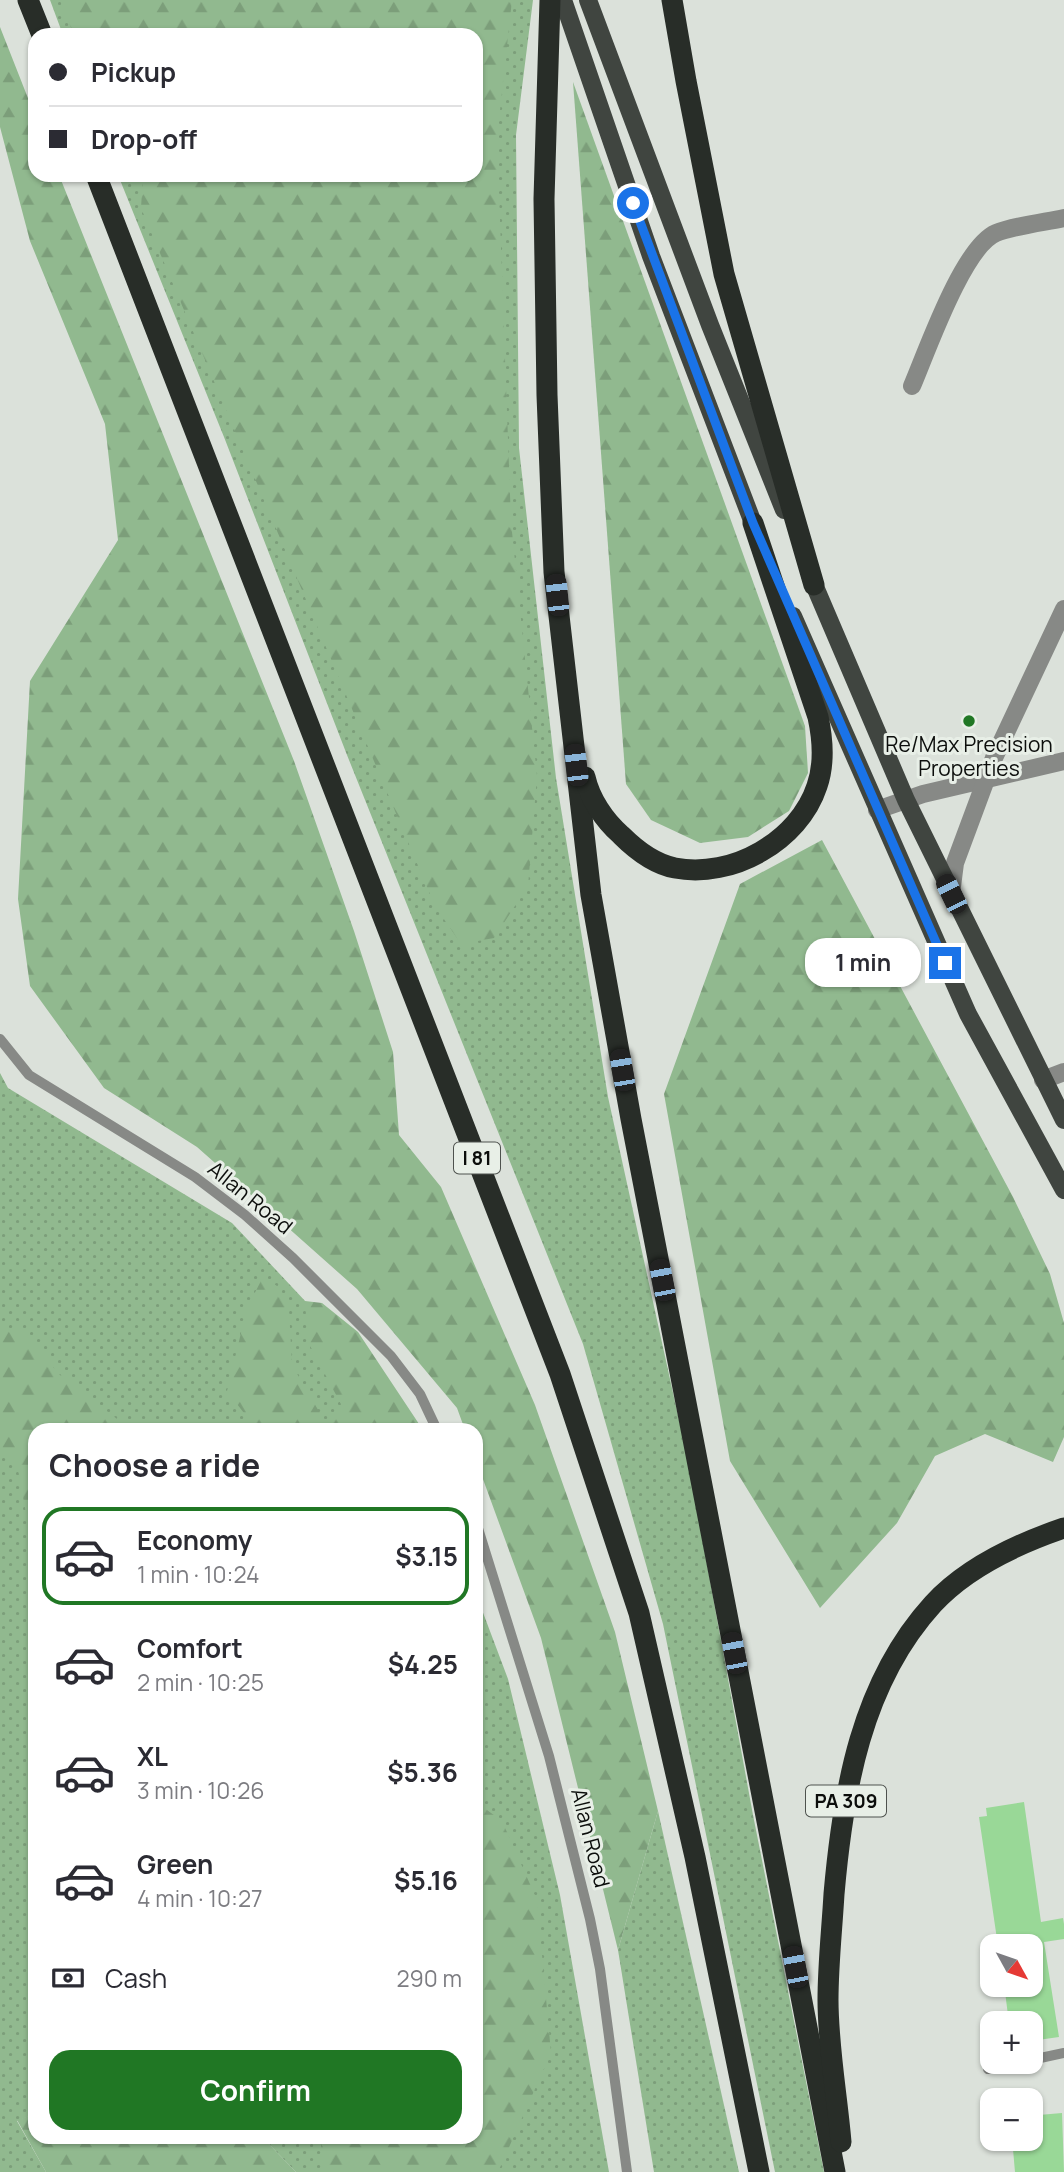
<!DOCTYPE html>
<meta charset="utf-8">
<style>
:root{--surface:#fff;--page:#f7f7f7;--text:#2b2b33;--muted:#7c7c81;--line:#e1e1e2;--accent:#207724}
body{margin:0;font-family:Manrope,sans-serif;background:var(--page);color:var(--text);height:100vh;display:flex;flex-direction:column;font-size:26px;white-space:nowrap}
*{box-sizing:border-box;margin:0}
p{font-size:23px;color:var(--muted)}
.icon{flex:none;width:38px;height:38px;fill:none;stroke:currentColor;stroke-width:2;stroke-linecap:round;stroke-linejoin:round}
.map{position:relative;flex:1;overflow:hidden}
.side{position:absolute;left:28px;top:1423px;width:455px;height:721px;display:flex;flex-direction:column;background:var(--surface);border-radius:21px;box-shadow:0 2px 5px #0004}
.side>*{flex:none}
.top-card{position:absolute;left:28px;top:28px;width:455px;height:154px;border-radius:21px;box-shadow:0 2px 5px #0004;display:grid;align-content:center;height:154px;padding:0 21px;background:var(--surface)}
.needle{width:46px;rotate:130deg}
.buttons{position:absolute;left:980px;top:1934px;display:grid;gap:14px}
.buttons a{display:grid;place-items:center;width:63px;height:63px;border-radius:14px;background:var(--surface);box-shadow:0 2px 5px #0004;font-size:35px}
.end{position:absolute;width:32px;height:32px;margin:-16px;border:9px solid #1a73e8;background:#fff;box-shadow:0 0 0 4px #fff}
.from{border-radius:50%}
.bubble{position:absolute;height:49px;border-radius:21px;background:var(--surface);box-shadow:0 2px 5px #0004;font-size:23px;font-weight:700;line-height:49px;text-align:center}
.car{position:absolute;width:21px;height:42px;margin:-21px -10px;border-radius:9px;box-shadow:0 0 5px 2px #0007;background:linear-gradient(#222 24%,#8ab4d8 0 40%,#222 0 76%,#8ab4d8 0 86%,#222 0)}
.top-card b{display:flex;align-items:center;gap:24px;height:66px;font-size:26px}
.top-card b+b{border-top:2px solid var(--line)}
.top-card i{width:18px;height:18px;background:var(--text)}
ul{padding:0;list-style:none}
li{display:flex;align-items:center;gap:21px;height:98px;margin:0 14px 10px;padding:0 7px;border:4px solid transparent;border-radius:21px}
li div{flex:1}
li b{display:block;font-size:26px}
li em{font-style:normal;font-weight:700}
li.current{border-color:var(--accent)}
li>.icon{width:63px;height:63px;stroke-width:1.5}
h2{padding:0 21px;font-size:32px;line-height:84px}
.pay{display:flex;align-items:center;gap:18px;height:77px;padding:0 21px;font-size:26px}
.pay p{margin-inline-start:auto}
.button{display:flex;gap:14px;margin-top:auto;padding:14px 21px}
.button a{flex:1;height:80px;border-radius:21px;background:var(--accent);color:#fff;font-size:28px;font-weight:700;line-height:80px;text-align:center}
.map>svg:first-child{display:block}
</style>
<div class="map">
<svg width="1064" height="2172" viewBox="0 0 1064 2172">
<defs>
<pattern id="grass-dots" width="8" height="8" patternUnits="userSpaceOnUse" patternTransform="scale(1.75)"><rect width="8" height="8" fill="#91b98f"/><path d="M2 2h.1M6 6h.1" fill="none" stroke="#7c9e7a" stroke-width="1.8" stroke-linecap="round"/></pattern>
<pattern id="forest-firs" width="22" height="20" patternUnits="userSpaceOnUse" patternTransform="scale(1.75)"><rect width="22" height="20" fill="#91b98f"/><path d="M5 1l3.5 6h-7zM16 11l3.5 6h-7z" fill="#7c9e7a"/></pattern>
</defs>
<rect width="100%" height="100%" fill="#dbe1da"/>
<g fill="url(#grass-dots)">
<path d="M 50,0 L 533,0 L 516,135 L 519,448 L 556,778 L 608,1097 L 688,1461 L 753,1815 L 824,2172 L 775,2172 L 663,1624 L 583,1344 L 347,755 L 224,437 L 118,175 L 476,175 L 476,35 L 63,35 Z"/>
<path d="M 0,1073 L 8,1088 L 232,1223 L 321,1318 L 412,1430 L 35,1430 L 35,2114 L 17,2121 L 46,2172 L 0,2172 Z"/>
<path d="M 476,1594 L 508,1679 L 560,1895 L 609,2172 L 296,2172 L 262,2137 L 476,2137 Z"/>
<path d="M 658,1811 L 739,2172 L 654,2172 L 618,1950 Z"/>
</g>
<g fill="url(#forest-firs)">
<path d="M 60,0 L 512,0 L 497,138 L 511,522 L 537,776 L 528,886 L 494,938 L 461,944 L 435,906 L 141,208 L 143,175 L 476,175 L 476,35 L 74,35 Z"/>
<path d="M 0,27 L 35,116 L 35,175 L 59,175 L 294,761 L 354,931 L 393,1052 L 399,1135 L 441,1187 L 535,1405 L 615,1632 L 658,1811 L 618,1950 L 541,1638 L 476,1460 L 476,1430 L 465,1430 L 457,1408 L 357,1289 L 197,1147 L 104,1088 L 30,986 L 18,899 L 30,681 L 118,540 L 105,424 L 30,241 L 0,127 Z"/>
<path d="M 573,82 L 805,726 L 808,773 L 789,811 L 748,837 L 700,843 L 651,820 L 626,784 Z"/>
<path d="M 822,840 L 1013,1197 L 1050,1274 L 1064,1323 L 1064,1437 L 1053,1462 L 985,1434 L 935,1456 L 897,1523 L 820,1608 L 730,1461 L 664,1094 L 740,884 Z"/>
<path d="M 263,1277 L 277,1286 L 289,1309 L 292,1365 L 328,1427 L 343,1408 L 308,1342 L 305,1301 L 322,1303 L 358,1332 L 423,1430 L 257,1430 L 227,1391 L 247,1308 Z"/>
<path d="M 0,1328 L 24,1333 L 60,1375 L 117,1419 L 123,1430 L 35,1430 L 35,1536 L 30,1535 L 17,1464 L 0,1454 Z"/>
<path d="M 476,1802 L 502,1821 L 537,1900 L 551,2053 L 498,2172 L 324,2172 L 320,2137 L 476,2137 Z"/>
<path d="M 35,2114 L 35,2137 L 262,2137 L 296,2172 L 46,2172 L 17,2120 Z"/>
</g>
<g fill="#99d897">
<path d="M 1024,1802 L 1041,1922 L 1063,1918 L 1064,1924 L 1064,1939 L 1044,1942 L 1059,2037 L 1031,2041 L 1031,2023 L 1009,2023 L 1004,1984 L 1031,1984 L 1031,1946 L 998,1946 L 979,1817 L 987,1816 L 986,1808 Z"/>
<path d="M 1038,2107 L 1039,2115 L 1062,2113 L 1064,2172 L 1015,2172 L 1012,2138 L 1031,2138 L 1031,2108 Z"/>
</g>
<g fill="none" stroke-linecap="round" stroke-linejoin="round">
<g stroke="#878986" stroke-width="10">
<path d="M 0,1039 L 29,1075 L 195,1177 L 245,1215 L 293,1258 L 391,1356 L 420,1394 L 437,1430"/>
<path d="M 476,1522 L 549,1756 L 590,1919 L 600,1969 L 627,2172"/>
<path d="M 1031,2060 L 1064,2053"/>
<path d="M 988,2069 L 1024,2062"/>
</g>
<g stroke="#878986" stroke-width="18">
<path d="M 912,386 C 927,351 963,247 996,233 C 1013,226 1045,222 1064,218"/>
<path d="M 877,810 L 923,794 L 1064,761"/>
<path d="M 951,894 L 955,863 L 994,758 L 1064,609"/>
<path d="M 1043,1080 L 1064,1072"/>
</g>
<g stroke="#404540" stroke-width="18">
<path d="M 563,0 L 651,256 L 758,536"/>
<path d="M 588,0 L 710,325 L 784,510"/>
<path d="M 810,575 L 906,800 L 1064,1120"/>
<path d="M 793,616 L 968,1014 L 1064,1190"/>
</g>
<g stroke="#282d28" stroke-width="21">
<path d="M 28,0 L 42,35"/>
<path d="M 550,0 L 544,199 L 547,395 L 554,572 L 591,895 L 631,1119 L 835,2172"/>
<path d="M 672,0 L 686,81 L 724,274 L 814,585"/>
<path d="M 96,175 L 560,1374 L 639,1613 L 695,1857 L 759,2172"/>
<path d="M 585,777 C 590,799 604,820 621,835 C 636,850 654,864 675,868 C 732,879 799,841 817,786 C 825,763 823,740 818,717 L 753,523"/>
<path d="M 841,2142 C 837,2095 828,2047 828,2000 C 828,1965 832,1929 834,1894 C 843,1791 861,1683 933,1604 C 967,1567 1017,1544 1064,1528"/>
</g>
</g>
<g fill="none" stroke-linecap="round" stroke-linejoin="round">
<path stroke="#1a73e8" stroke-width="9" d="M 633,203 L 753,523 L 945,963"/>
</g>
<circle fill="#207724" stroke="#e8efe7" stroke-width="2.5" cx="969" cy="721" r="7"/>
<g text-anchor="middle" stroke-width="6" stroke-linejoin="round" paint-order="stroke">
<g fill="#e8efe7" stroke="#4e524e" stroke-width="2">
<rect x="454" y="1142.5" width="46" height="31" rx="5"/>
<rect x="806" y="1785.5" width="80" height="31" rx="5"/>
</g>
<g font-size="19" font-weight="bold" fill="#0c0e0c">
<text x="477" y="1165">I 81</text>
<text x="846" y="1808">PA 309</text>
</g>
<g font-size="21" fill="#0c0e0c" stroke="#e8efe7">
<text x="969" y="752">Re/Max Precision<tspan x="969" dy="24">Properties</tspan></text>
</g>
<g font-size="21" fill="#0c0e0c" stroke="#e8efe7">
<text transform="translate(250 1198) rotate(39)" y="7">Allan Road</text>
<text transform="translate(590 1838) rotate(76)" y="7">Allan Road</text>
</g>
</g>
</svg>
<div class="buttons">
<a><svg class="needle" viewBox="-14 -14 28 28"><path d="M0-13l5 13h-10z" fill="#e53935"/><path d="M0 13l5-13h-10z" fill="#7c7c81"/></svg></a>
<a>+</a>
<a>−</a>
</div>
<i class="end from" style="left:633px;top:203px"></i>
<i class="end" style="left:945px;top:963px"></i>
<div class="bubble" style="left:805px;top:938px;width:116px">1 min</div>
<i class="car" style="left:557px;top:595px;rotate:354deg"></i>
<i class="car" style="left:576px;top:765px;rotate:353deg"></i>
<i class="car" style="left:951px;top:894px;rotate:334deg"></i>
<i class="car" style="left:622px;top:1070px;rotate:350deg"></i>
<i class="car" style="left:662px;top:1280px;rotate:349deg"></i>
<i class="car" style="left:734px;top:1653px;rotate:349deg"></i>
<i class="car" style="left:795px;top:1967px;rotate:349deg"></i>
<div class="top-card">
<b><i class="from"></i>Pickup</b>
<b><i></i>Drop-off</b>
</div>
<section class="side">
<h2>Choose a ride</h2>
<ul>
<li class="current"><svg class="icon" aria-label="car" viewBox="0 0 24 24"><path d="M5 17H2v-5l4-1 3-4h7l3 4 3 1v5h-3M9 17h6M6 11h13"/><circle cx="7" cy="17" r="2"/><circle cx="17" cy="17" r="2"/></svg><div><b>Economy</b><p>1 min · 10:24</p></div><em>$3.15</em></li>
<li><svg class="icon" aria-label="car" viewBox="0 0 24 24"><path d="M5 17H2v-5l4-1 3-4h7l3 4 3 1v5h-3M9 17h6M6 11h13"/><circle cx="7" cy="17" r="2"/><circle cx="17" cy="17" r="2"/></svg><div><b>Comfort</b><p>2 min · 10:25</p></div><em>$4.25</em></li>
<li><svg class="icon" aria-label="car" viewBox="0 0 24 24"><path d="M5 17H2v-5l4-1 3-4h7l3 4 3 1v5h-3M9 17h6M6 11h13"/><circle cx="7" cy="17" r="2"/><circle cx="17" cy="17" r="2"/></svg><div><b>XL</b><p>3 min · 10:26</p></div><em>$5.36</em></li>
<li><svg class="icon" aria-label="car" viewBox="0 0 24 24"><path d="M5 17H2v-5l4-1 3-4h7l3 4 3 1v5h-3M9 17h6M6 11h13"/><circle cx="7" cy="17" r="2"/><circle cx="17" cy="17" r="2"/></svg><div><b>Green</b><p>4 min · 10:27</p></div><em>$5.16</em></li>
</ul>
<div class="pay"><svg class="icon" aria-label="cash" viewBox="0 0 24 24"><path d="M3 7h18v10H3z"/><circle cx="12" cy="12" r="2"/></svg>Cash<p>290 m</p></div>
<div class="button"><a>Confirm</a></div>
</section>
</div>
